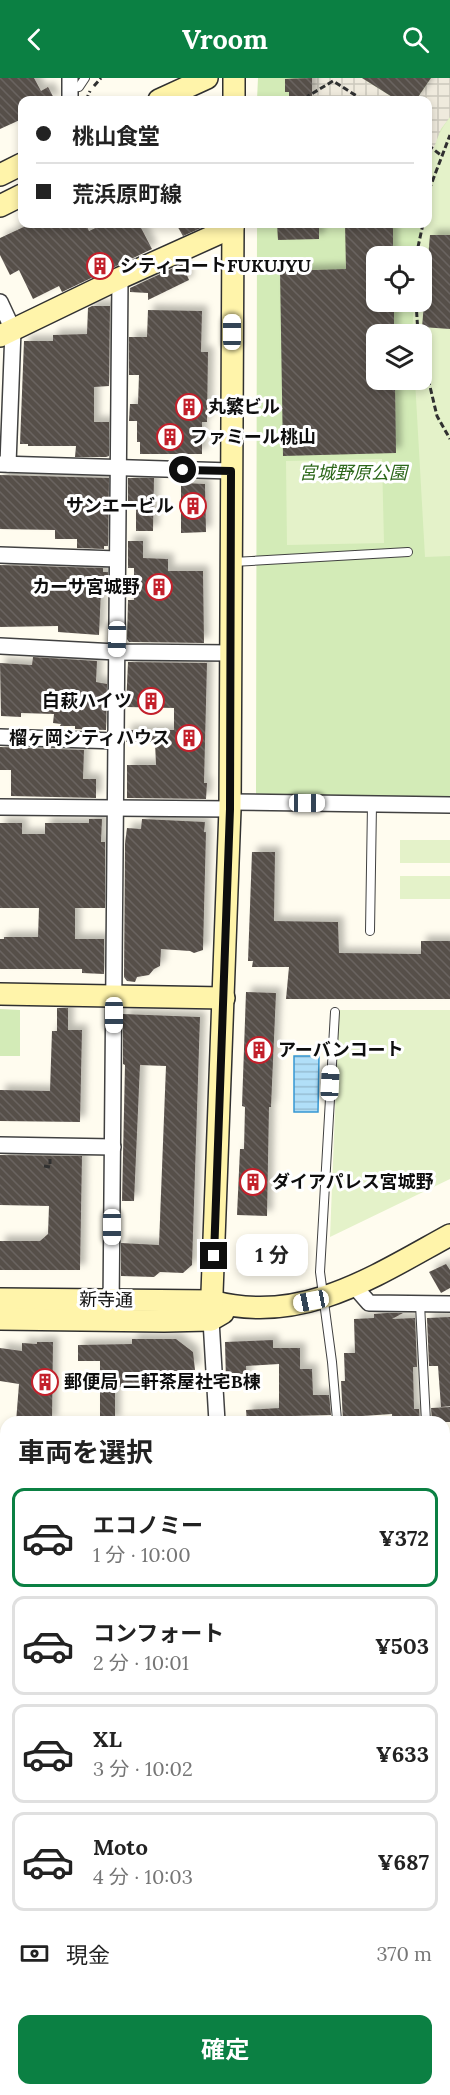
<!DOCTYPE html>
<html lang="ja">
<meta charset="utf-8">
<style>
:root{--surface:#fff;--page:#f6f6f6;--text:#222;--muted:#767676;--line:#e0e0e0;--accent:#0b8043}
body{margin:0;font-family:Lora,"Noto Sans JP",serif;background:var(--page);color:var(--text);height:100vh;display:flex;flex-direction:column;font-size:22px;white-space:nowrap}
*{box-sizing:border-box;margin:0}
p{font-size:20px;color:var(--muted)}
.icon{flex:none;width:33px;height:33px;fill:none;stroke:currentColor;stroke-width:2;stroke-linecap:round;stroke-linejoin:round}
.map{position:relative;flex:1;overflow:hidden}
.panel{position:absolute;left:0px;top:1338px;width:450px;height:680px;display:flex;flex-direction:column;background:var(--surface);border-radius:18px 18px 0 0;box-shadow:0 3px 9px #0003}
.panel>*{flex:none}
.top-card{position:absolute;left:18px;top:18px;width:414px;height:132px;border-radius:12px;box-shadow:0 3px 9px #0003;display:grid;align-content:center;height:132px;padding:0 18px;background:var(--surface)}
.controls{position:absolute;left:366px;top:168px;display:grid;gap:12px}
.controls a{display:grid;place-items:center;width:66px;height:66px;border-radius:12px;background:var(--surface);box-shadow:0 3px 9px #0003;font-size:30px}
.end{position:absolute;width:27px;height:27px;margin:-14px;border:8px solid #0e0e0e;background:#fff;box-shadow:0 0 0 3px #fff}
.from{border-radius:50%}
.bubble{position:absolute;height:42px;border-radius:12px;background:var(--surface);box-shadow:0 3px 9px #0003;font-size:20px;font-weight:700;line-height:42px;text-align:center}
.car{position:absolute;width:18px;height:36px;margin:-18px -9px;border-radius:8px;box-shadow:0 0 4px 2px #0007;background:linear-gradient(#fff 24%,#345 0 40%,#fff 0 76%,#345 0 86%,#fff 0)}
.top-card b{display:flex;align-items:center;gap:21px;height:57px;font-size:22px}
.top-card b+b{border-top:2px solid var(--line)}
.top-card i{width:15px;height:15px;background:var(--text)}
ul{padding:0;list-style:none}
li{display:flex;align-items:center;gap:18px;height:99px;margin:0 12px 9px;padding:0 6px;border:3px solid var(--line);border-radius:12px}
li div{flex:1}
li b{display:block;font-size:22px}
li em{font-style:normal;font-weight:700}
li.on{border-color:var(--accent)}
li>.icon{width:54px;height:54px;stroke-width:1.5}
h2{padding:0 18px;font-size:27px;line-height:72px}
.pay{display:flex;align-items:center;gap:15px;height:66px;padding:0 18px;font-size:22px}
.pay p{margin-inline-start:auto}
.button{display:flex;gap:12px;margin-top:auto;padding:12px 18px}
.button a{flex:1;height:69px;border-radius:12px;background:var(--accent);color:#fff;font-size:24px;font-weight:700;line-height:69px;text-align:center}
header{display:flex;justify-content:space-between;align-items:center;height:78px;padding:0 18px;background:var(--accent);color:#fff;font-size:27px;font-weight:700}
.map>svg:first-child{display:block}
</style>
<header><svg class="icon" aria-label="back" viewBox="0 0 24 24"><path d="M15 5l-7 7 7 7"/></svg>Vroom<svg class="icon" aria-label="search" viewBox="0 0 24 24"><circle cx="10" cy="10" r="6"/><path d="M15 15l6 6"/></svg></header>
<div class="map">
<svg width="450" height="2017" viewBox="0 0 450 2017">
<defs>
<pattern id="plaza-grid" width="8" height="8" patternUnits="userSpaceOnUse" patternTransform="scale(1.5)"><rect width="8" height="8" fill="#efeadd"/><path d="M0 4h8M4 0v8" fill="none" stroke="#ccc8bc"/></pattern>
<pattern id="water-rules" width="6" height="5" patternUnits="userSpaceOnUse" patternTransform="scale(1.5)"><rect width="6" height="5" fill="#b1dff8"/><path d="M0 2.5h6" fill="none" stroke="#97bed3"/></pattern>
<pattern id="building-back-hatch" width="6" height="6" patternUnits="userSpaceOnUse" patternTransform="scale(1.5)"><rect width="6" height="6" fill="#574f4a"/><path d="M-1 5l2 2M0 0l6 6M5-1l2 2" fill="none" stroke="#6a6460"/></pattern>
<filter id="shadow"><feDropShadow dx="5.5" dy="-5.5" stdDeviation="3" flood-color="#0004"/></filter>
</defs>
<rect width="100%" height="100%" fill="#fffcef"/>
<g fill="#d3ebb7" fill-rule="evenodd">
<path d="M 258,0 L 450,0 L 450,722 L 256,719 L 257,146 L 428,146 L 428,22 L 257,22 ZM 376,178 L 422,178 L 422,224 L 376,224 ZM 376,256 L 422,256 L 422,302 L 376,302 Z"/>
<path d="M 0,931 L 20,932 L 20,978 L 0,978 Z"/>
</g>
<g fill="#e4f2c9">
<path d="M 450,39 L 450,478 L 425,479 L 415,302 L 422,302 L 422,256 L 412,256 L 414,224 L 422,224 L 422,178 L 418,178 L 421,146 L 428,146 C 428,103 423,75 450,39 Z"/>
<path d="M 382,381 L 384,465 L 287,467 L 286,383 Z"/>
<rect x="400" y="762" width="50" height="23"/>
<rect x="400" y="798" width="50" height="23"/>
<path d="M 339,932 L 450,932 L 450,1101 L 330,1159 Z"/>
</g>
<g fill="url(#plaza-grid)">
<path d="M 306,0 L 362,0 L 397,22 L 304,22 Z"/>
<path d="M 431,0 L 450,0 L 450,39 L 441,51 L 428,85 L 428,22 L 416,22 Z"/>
</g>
<path fill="url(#water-rules)" stroke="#3697d2" stroke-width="1.5" d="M 294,978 L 319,978 L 318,1034 L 294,1034 Z"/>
<g fill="url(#building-back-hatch)" filter="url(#shadow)">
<path d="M 0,0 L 34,0 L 41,13 L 48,9 L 55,22 L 22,22 L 22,41 L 0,51 Z"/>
<path d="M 312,0 L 312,22 L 289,22 L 289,14 L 285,14 L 285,1 Z"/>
<path d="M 362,0 L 431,0 L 416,22 L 397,22 Z"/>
<path d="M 30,146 L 86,146 L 89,153 L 104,146 L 139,146 L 152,171 L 62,214 L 59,208 L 33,221 L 19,192 L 10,197 L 0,177 L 0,160 Z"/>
<path d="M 176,146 L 210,146 L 183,158 Z"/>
<path d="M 277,146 L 319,146 L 319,161 L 278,162 Z"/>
<path d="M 345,146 L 393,146 L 393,178 L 376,178 L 376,224 L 394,224 L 394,256 L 376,256 L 376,302 L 395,302 L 396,375 L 283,378 L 280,193 L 346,191 Z"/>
<path d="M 430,157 L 450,157 L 450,251 L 422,249 Z"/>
<path d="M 182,186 L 189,202 L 148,222 L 148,215 L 130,214 L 130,210 Z"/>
<path d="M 92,228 L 110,228 L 109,308 L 94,309 L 94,344 L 109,344 L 109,378 L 106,379 L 75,379 L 76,368 L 28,368 L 28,366 L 20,366 L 24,263 L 53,263 L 53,257 L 87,256 L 88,230 Z"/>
<path d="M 148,232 L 202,233 L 201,274 L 208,274 L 207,344 L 202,344 L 202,376 L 140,376 L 140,364 L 137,364 L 137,343 L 129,343 L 130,326 L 138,326 L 139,297 L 129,297 L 129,259 L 147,259 Z"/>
<path d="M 0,397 L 109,400 L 108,468 L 104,468 L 104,471 L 77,470 L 77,461 L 55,461 L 55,452 L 0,451 Z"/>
<path d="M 128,400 L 154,400 L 153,453 L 136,453 L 136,428 L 128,427 Z"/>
<path d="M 184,405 L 205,406 L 206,454 L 181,455 L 181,407 L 185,407 Z"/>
<path d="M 128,463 L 143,463 L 143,480 L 168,481 L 168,493 L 203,493 L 204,565 L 129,564 L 127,561 L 128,522 L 134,522 L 134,490 L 128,490 Z"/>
<path d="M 0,487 L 103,490 L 103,494 L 108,494 L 108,507 L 104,507 L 104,512 L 101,512 L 99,557 L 58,554 L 58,548 L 0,549 Z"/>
<path d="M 33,579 L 97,583 L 96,604 L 107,606 L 106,652 L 75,651 L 75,648 L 60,648 L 61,646 L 53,645 L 54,636 L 21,635 L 21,639 L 1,638 L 0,585 L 32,587 Z"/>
<path d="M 128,584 L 207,585 L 204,705 L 207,705 L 206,721 L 127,720 L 127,687 L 156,687 L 155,664 L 126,664 L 126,652 L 174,652 L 174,630 L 126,629 Z"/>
<path d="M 0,669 L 84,672 L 83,701 L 96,701 L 96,720 L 11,718 L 11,692 L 0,692 Z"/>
<path d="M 89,741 L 102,741 L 101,764 L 105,764 L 105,830 L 75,830 L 75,861 L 104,861 L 104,896 L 82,895 L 82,891 L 0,891 L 0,861 L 4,861 L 4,859 L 38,859 L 39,830 L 0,830 L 0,745 L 22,745 L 22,756 L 45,756 L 45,745 L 89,745 Z"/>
<path d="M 142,741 L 205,744 L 204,754 L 206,754 L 203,872 L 194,875 L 190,873 L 161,871 L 160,888 L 154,891 L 149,897 L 137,899 L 135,904 L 127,903 L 124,899 L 125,765 L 127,750 L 141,751 Z"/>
<path d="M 252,774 L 275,774 L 274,843 L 338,844 L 339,875 L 421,876 L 421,863 L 450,863 L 450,921 L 286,921 L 289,889 L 252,889 L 253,883 L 248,883 Z"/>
<path d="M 246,914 L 276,915 L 271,1029 L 269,1029 L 267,1138 L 237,1137 L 240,1071 L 244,1071 L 245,1029 L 242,1028 Z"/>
<path d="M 57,930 L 68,930 L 68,952 L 82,952 L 80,1044 L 0,1043 L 0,1012 L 50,1013 L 52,953 L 57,953 Z"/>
<path d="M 123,936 L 200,939 L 192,1187 L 183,1195 L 160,1194 L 154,1199 L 121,1198 L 121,1165 L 159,1167 L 166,988 L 140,987 L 134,1123 L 122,1123 L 125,987 L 123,986 Z"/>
<path d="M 0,1077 L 82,1078 L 80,1192 L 0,1192 L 0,1163 L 40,1163 L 48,1156 L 49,1128 L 0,1127 Z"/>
<path d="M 446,1186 L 450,1192 L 450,1210 L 441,1215 L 429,1194 Z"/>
<path d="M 387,1235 L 403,1235 L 392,1241 L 415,1240 L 417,1289 L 413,1289 L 414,1331 L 419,1331 L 420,1344 L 392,1344 L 392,1336 L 362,1338 L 362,1343 L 343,1344 L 341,1303 L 345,1303 L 344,1275 L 355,1275 L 354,1241 L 374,1240 L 374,1236 Z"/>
<path d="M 450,1239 L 450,1328 L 441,1329 L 438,1288 L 429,1288 L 427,1240 Z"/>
<path d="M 132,1261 L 176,1261 L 193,1274 L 195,1292 L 182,1292 L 182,1310 L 115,1309 L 115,1344 L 100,1344 L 100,1283 L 78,1283 L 78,1267 L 132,1266 Z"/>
<path d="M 273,1262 L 273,1270 L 300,1270 L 300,1291 L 312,1291 L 313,1317 L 329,1317 L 331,1337 L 293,1338 L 293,1343 L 247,1344 L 246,1332 L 279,1330 L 279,1286 L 246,1288 L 247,1302 L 226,1304 L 225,1264 Z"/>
<path d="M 37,1264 L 53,1264 L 52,1344 L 16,1344 L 19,1306 L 0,1303 L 0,1270 L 22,1273 L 22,1265 L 37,1266 Z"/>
<path d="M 450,1329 L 450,1344 L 432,1344 L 431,1330 Z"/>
</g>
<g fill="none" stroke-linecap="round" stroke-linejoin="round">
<defs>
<g id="lane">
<path d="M 70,10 L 79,9 L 85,0"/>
<path d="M 233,484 L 408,474"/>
<path d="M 370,853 L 372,726"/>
<path d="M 335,934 L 320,1194 L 332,1284 L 337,1342"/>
<path d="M 420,1226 L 426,1344"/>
<path d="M 444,1578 L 450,1594"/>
<path d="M 444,1668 L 450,1667"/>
<path d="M 444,1795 L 450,1791"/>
<path d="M 444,1953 L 450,1963"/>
<path d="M 0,1977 L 6,1994"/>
<path d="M 184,2012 L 186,2017"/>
</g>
<g id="street">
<path d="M 70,22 L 70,0"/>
<path d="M 0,224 L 13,252 L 8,386"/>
<path d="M 0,386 L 231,393"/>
<path d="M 0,477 L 117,481"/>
<path d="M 0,568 L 117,574 L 232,575"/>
<path d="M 0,659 L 116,663"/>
<path d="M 230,724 L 450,727"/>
<path d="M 0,729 L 230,731"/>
<path d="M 0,1067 L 113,1069"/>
<path d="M 355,1209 L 369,1225 L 450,1226"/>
<path d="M 111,1232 L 120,200"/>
<path d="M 211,1242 L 217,1344"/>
<path d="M 0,1375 L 6,1375"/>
<path d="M 0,1456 L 6,1455"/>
<path d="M 0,1794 L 6,1793"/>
<path d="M 320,2012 L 323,2017"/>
<path d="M 21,2017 L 32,2012"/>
</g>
<g id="secondary">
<path d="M 159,22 L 207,0"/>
<path d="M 234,22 L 234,0"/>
<path d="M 0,97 L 22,86"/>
<path d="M 0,128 L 22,117"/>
<path d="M 0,258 L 120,200 L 233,149"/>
<path d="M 0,916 L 224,920"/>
<path d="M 0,1221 L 212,1223 C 301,1248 375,1198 450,1157"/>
<path d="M 0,1241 L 164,1243 L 211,1242 L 223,1235"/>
<path d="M 211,1242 L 230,731 L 233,146"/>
</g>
</defs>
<use href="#lane" stroke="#414141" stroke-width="10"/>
<use href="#street" stroke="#414141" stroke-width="18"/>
<use href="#secondary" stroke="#303030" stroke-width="24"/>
<g stroke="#303030" stroke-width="3" stroke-dasharray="6 3" stroke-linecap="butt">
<path d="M 94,8 L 101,0"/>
<path d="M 89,22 L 87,20 L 90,13"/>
<path d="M 308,22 L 308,18 L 333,3 L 363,22"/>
<path d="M 428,67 L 442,78"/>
<path d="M 429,112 L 450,57"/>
<path d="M 416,178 L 423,146"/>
<path d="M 416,224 L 418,256"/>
<path d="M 422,275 L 437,338 L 450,361"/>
<path d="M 44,1088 L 50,1089 L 50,1081"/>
</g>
<use href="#lane" stroke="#fff" stroke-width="8"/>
<use href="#street" stroke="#fff" stroke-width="15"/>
<use href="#secondary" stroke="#fff4aa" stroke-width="21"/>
</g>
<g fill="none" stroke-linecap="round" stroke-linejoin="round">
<path stroke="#0e0e0e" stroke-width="8" d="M 183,392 L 231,393 L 230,731 L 214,1178"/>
</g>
<defs>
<symbol id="building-ring" viewBox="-11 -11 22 22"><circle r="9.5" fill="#fff" stroke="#c3202b" stroke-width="1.5"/><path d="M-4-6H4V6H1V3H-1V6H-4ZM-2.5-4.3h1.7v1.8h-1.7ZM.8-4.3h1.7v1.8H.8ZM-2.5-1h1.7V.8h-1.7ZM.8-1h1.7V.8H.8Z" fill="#c3202b"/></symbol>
</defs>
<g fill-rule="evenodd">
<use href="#building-ring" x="85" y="173" width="30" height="30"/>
<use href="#building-ring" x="174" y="314" width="30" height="30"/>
<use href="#building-ring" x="155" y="344" width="30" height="30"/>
<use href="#building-ring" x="178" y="413" width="30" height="30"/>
<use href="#building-ring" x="144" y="494" width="30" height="30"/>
<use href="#building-ring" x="136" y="608" width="30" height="30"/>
<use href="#building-ring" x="174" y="645" width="30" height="30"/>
<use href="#building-ring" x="244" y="957" width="30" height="30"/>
<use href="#building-ring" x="238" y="1089" width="30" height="30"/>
<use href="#building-ring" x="30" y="1289" width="30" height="30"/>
</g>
<g text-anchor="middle" stroke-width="6" stroke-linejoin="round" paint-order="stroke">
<g font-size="18" font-weight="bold" fill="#0e0e0e" stroke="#fff" text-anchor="start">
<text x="120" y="194">シティコートFUKUJYU</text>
<text x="208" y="335">丸繁ビル</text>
<text x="190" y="365">ファミール桃山</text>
<text x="174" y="434" text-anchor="end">サンエービル</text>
<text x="140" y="515" text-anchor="end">カーサ宮城野</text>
<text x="132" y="629" text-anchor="end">白萩ハイツ</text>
<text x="170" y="666" text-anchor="end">榴ヶ岡シティハウス</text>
<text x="278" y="978">アーバンコート</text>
<text x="272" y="1110">ダイアパレス宮城野</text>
<text x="64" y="1310">郵便局 二軒茶屋社宅B棟</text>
</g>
<g font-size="18" font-style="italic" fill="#2d681b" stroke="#fff">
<text x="353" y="401">宮城野原公園</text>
</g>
<g font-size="18" fill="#0e0e0e" stroke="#fff">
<text transform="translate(106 1222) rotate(1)" y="6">新寺通</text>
</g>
</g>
</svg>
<div class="controls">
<a><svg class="icon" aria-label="locate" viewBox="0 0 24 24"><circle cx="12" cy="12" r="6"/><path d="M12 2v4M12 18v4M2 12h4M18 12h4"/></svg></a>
<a><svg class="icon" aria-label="layers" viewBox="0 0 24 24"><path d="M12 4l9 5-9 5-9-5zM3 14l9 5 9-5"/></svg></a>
</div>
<i class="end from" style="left:183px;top:392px"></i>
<i class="end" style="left:214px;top:1178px"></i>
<div class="bubble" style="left:236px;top:1156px;width:72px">1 分</div>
<i class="car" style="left:232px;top:254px;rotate:0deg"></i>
<i class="car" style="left:117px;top:561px;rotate:181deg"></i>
<i class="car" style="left:307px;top:725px;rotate:90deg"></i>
<i class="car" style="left:114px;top:937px;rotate:180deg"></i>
<i class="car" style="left:330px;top:1005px;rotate:3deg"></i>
<i class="car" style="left:112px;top:1149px;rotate:180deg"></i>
<i class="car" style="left:311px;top:1223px;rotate:259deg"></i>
<div class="top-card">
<b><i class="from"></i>桃山食堂</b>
<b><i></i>荒浜原町線</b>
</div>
<section class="panel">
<h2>車両を選択</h2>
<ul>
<li class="on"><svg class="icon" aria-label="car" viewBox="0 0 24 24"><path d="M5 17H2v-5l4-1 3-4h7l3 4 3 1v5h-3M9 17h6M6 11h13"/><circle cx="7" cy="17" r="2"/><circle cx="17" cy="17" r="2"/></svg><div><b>エコノミー</b><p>1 分 · 10:00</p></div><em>¥372</em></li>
<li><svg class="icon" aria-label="car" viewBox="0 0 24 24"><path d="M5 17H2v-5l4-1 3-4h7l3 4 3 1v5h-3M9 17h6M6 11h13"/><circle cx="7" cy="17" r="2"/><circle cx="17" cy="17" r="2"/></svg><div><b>コンフォート</b><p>2 分 · 10:01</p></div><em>¥503</em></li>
<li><svg class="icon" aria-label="car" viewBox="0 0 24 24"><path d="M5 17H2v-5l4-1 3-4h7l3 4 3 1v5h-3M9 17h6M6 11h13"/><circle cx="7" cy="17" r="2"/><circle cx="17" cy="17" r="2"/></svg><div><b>XL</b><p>3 分 · 10:02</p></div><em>¥633</em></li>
<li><svg class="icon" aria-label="car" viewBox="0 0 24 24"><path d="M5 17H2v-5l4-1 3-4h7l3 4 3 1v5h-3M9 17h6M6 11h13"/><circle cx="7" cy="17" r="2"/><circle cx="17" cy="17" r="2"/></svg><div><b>Moto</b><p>4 分 · 10:03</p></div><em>¥687</em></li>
</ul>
<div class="pay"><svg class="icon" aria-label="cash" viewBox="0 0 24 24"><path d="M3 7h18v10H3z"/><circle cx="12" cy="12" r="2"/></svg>現金<p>370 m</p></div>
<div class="button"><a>確定</a></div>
</section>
</div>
